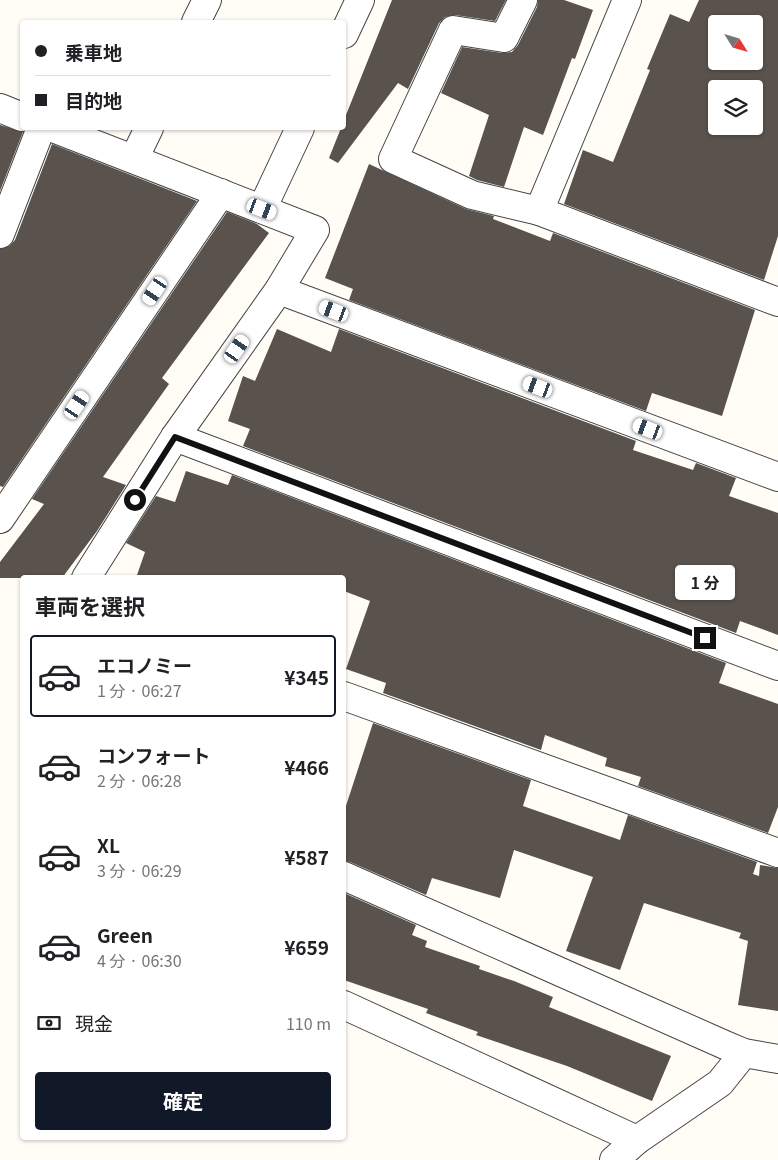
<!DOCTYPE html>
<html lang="ja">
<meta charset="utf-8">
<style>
:root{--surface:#fff;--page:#f2f2f2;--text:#202124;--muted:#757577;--line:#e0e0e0;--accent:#111827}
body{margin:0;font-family:Georgia,"Noto Sans JP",serif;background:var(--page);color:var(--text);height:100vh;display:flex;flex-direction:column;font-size:19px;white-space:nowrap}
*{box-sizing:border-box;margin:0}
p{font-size:16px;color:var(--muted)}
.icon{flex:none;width:28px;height:28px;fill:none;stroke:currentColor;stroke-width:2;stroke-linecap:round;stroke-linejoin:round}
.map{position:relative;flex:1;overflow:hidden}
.sheet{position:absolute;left:20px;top:575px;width:326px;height:565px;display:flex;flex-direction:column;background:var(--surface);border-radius:5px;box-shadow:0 1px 4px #0004}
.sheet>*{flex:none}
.banner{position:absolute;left:20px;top:20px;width:326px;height:110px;border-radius:5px;box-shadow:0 1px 4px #0004;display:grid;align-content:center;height:110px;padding:0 15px;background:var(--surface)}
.needle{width:32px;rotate:127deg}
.buttons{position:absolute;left:708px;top:15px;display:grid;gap:10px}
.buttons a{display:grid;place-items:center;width:55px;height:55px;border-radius:5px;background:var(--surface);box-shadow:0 1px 4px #0004;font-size:25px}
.end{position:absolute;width:22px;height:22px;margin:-11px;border:6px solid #111;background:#fff;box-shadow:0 0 0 2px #fff}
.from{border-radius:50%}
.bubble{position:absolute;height:35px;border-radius:5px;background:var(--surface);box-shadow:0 1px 4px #0004;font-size:16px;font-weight:700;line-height:35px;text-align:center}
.car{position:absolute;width:15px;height:30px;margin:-15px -8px;border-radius:6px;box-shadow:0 0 4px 1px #0007;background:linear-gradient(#fff 24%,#345 0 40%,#fff 0 76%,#345 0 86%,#fff 0)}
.banner b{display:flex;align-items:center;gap:18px;height:48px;font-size:19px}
.banner b+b{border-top:1px solid var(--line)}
.banner i{width:12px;height:12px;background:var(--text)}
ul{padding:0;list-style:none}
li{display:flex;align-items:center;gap:15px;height:82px;margin:0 10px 8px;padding:0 5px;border:2px solid transparent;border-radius:5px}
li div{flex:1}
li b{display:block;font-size:19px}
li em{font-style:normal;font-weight:700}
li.active{border-color:var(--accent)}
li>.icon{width:45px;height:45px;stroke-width:1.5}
h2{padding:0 15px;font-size:22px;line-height:60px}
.pay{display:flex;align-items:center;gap:12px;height:55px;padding:0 15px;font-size:19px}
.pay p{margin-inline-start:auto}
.primary-button{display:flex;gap:10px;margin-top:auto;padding:10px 15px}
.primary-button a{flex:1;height:58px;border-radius:5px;background:var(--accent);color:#fff;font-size:20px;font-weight:700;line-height:58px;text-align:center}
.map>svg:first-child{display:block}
</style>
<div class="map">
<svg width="778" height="1160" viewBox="0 0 778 1160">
<rect width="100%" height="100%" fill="#fffdf5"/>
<g fill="#5a524d" fill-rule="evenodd">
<path d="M 392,0 L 506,0 L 495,21 L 455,15 L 445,17 L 439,23 L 408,89 L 398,83 L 338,163 L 329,158 L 341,128 L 344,128 L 344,120 Z"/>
<path d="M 538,0 L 564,0 L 593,10 L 575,59 L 572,58 L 543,135 L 524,127 L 504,187 L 477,180 L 469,176 L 489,115 L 441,93 L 462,47 L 502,53 L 512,52 L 518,45 L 537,7 Z"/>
<path d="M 699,0 L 778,0 L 778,236 L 764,280 L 564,204 L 583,150 L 613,162 L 650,70 L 647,69 L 670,14 L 689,22 ZM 716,24 L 754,24 L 754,61 L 716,61 ZM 716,89 L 754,89 L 754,126 L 716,126 Z"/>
<path d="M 0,125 L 23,132 L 0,191 Z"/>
<path d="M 52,144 L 197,201 L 3,487 L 0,486 L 0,249 L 9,246 L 15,240 Z"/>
<path d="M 369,164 L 466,209 L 494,216 L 493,219 L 550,241 L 553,233 L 755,310 L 722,416 L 652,393 L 646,411 L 349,300 L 353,289 L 325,278 Z"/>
<path d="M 227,212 L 257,224 L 269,233 L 162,378 L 169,384 L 103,477 L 126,485 L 97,531 L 62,578 L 0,578 L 0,562 L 44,504 L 32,499 Z"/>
<path d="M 277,329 L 331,352 L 339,329 L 636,441 L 633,450 L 693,470 L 696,463 L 736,478 L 729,496 L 778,513 L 778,635 L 740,621 L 736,633 L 243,446 L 250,429 L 228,421 L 243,376 L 255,381 Z"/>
<path d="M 186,471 L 228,485 L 232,475 L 726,663 L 719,683 L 778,704 L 778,807 L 768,833 L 638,786 L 641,777 L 605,766 L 607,758 L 545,735 L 541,750 L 383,693 L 386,683 L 346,669 L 370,601 L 344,591 L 344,578 L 136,578 L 145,552 L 126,543 L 156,496 L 175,502 Z"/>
<path d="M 373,723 L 531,780 L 523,806 L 620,840 L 628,815 L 757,862 L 753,874 L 759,876 L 760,865 L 778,868 L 778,1011 L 738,1005 L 748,941 L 739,938 L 741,933 L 644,903 L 620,970 L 566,951 L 593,877 L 514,850 L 500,898 L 432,878 L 426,895 L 350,862 L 344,861 L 344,812 Z"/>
<path d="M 344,893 L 416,925 L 412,935 L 427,941 L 425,947 L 480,966 L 479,969 L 514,981 L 553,997 L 549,1007 L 671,1056 L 652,1101 L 567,1066 L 476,1035 L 478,1032 L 426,1013 L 428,1009 L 344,980 Z"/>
</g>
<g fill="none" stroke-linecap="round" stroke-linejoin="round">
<defs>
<g id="minor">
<path d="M 523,0 L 504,38 L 453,30 L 393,159 L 472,195 L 539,211"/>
<path d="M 627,0 L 539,211 L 778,302"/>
<path d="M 196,22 L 207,0"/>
<path d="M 344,34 L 360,0"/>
<path d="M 0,108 L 22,117"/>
<path d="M 53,128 L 315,230 L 279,290 L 778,477"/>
<path d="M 134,159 L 149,128"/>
<path d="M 262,209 L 300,128"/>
<path d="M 0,234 L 41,128"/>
<path d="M 175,437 L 778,666"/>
<path d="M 0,519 L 221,193"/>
<path d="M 86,578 L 175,437 L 279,290"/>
<path d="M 344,696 L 778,853"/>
<path d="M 344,876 L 725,1045 L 744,1053 L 778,1059"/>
<path d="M 344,1005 L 637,1140"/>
<path d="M 614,1160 L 637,1140 L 720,1083 L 744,1053"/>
</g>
</defs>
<use href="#minor" stroke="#444" stroke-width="30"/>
<use href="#minor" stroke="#fff" stroke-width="28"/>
</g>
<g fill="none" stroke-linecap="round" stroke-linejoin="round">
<path stroke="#111" stroke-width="6" d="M 135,500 L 175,437 L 705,638"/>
</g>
</svg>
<div class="buttons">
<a><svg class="needle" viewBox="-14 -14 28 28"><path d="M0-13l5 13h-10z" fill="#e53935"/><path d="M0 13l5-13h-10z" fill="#757577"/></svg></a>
<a><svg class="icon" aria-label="layers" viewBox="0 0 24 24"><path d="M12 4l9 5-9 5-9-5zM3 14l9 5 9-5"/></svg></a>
</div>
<i class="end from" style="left:135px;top:500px"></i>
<i class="end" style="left:705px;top:638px"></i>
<div class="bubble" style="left:675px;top:565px;width:60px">1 分</div>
<i class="car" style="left:262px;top:209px;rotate:111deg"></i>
<i class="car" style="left:155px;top:291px;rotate:214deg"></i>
<i class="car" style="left:334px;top:311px;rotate:291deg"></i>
<i class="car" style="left:237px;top:349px;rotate:35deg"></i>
<i class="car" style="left:538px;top:387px;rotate:291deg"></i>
<i class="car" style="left:77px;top:405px;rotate:34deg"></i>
<i class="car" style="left:648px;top:429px;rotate:291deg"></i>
<div class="banner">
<b><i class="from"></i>乗車地</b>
<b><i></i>目的地</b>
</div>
<section class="sheet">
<h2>車両を選択</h2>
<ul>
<li class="active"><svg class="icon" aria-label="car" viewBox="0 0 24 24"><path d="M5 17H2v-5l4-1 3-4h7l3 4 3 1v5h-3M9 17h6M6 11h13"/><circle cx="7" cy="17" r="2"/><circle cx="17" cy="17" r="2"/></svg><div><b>エコノミー</b><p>1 分 · 06:27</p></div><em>¥345</em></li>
<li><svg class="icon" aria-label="car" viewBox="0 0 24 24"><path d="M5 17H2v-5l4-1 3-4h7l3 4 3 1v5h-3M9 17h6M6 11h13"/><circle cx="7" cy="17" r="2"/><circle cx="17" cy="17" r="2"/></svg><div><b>コンフォート</b><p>2 分 · 06:28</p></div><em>¥466</em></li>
<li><svg class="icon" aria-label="car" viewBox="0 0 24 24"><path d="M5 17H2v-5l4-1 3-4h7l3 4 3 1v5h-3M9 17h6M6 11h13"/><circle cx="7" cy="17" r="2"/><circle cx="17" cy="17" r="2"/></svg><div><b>XL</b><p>3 分 · 06:29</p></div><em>¥587</em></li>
<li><svg class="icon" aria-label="car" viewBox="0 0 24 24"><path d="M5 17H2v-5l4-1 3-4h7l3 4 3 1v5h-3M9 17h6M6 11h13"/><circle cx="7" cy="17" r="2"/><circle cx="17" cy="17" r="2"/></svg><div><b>Green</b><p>4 分 · 06:30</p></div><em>¥659</em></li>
</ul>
<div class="pay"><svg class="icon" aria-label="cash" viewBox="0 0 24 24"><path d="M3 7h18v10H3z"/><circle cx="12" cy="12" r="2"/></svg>現金<p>110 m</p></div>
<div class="primary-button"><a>確定</a></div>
</section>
</div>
